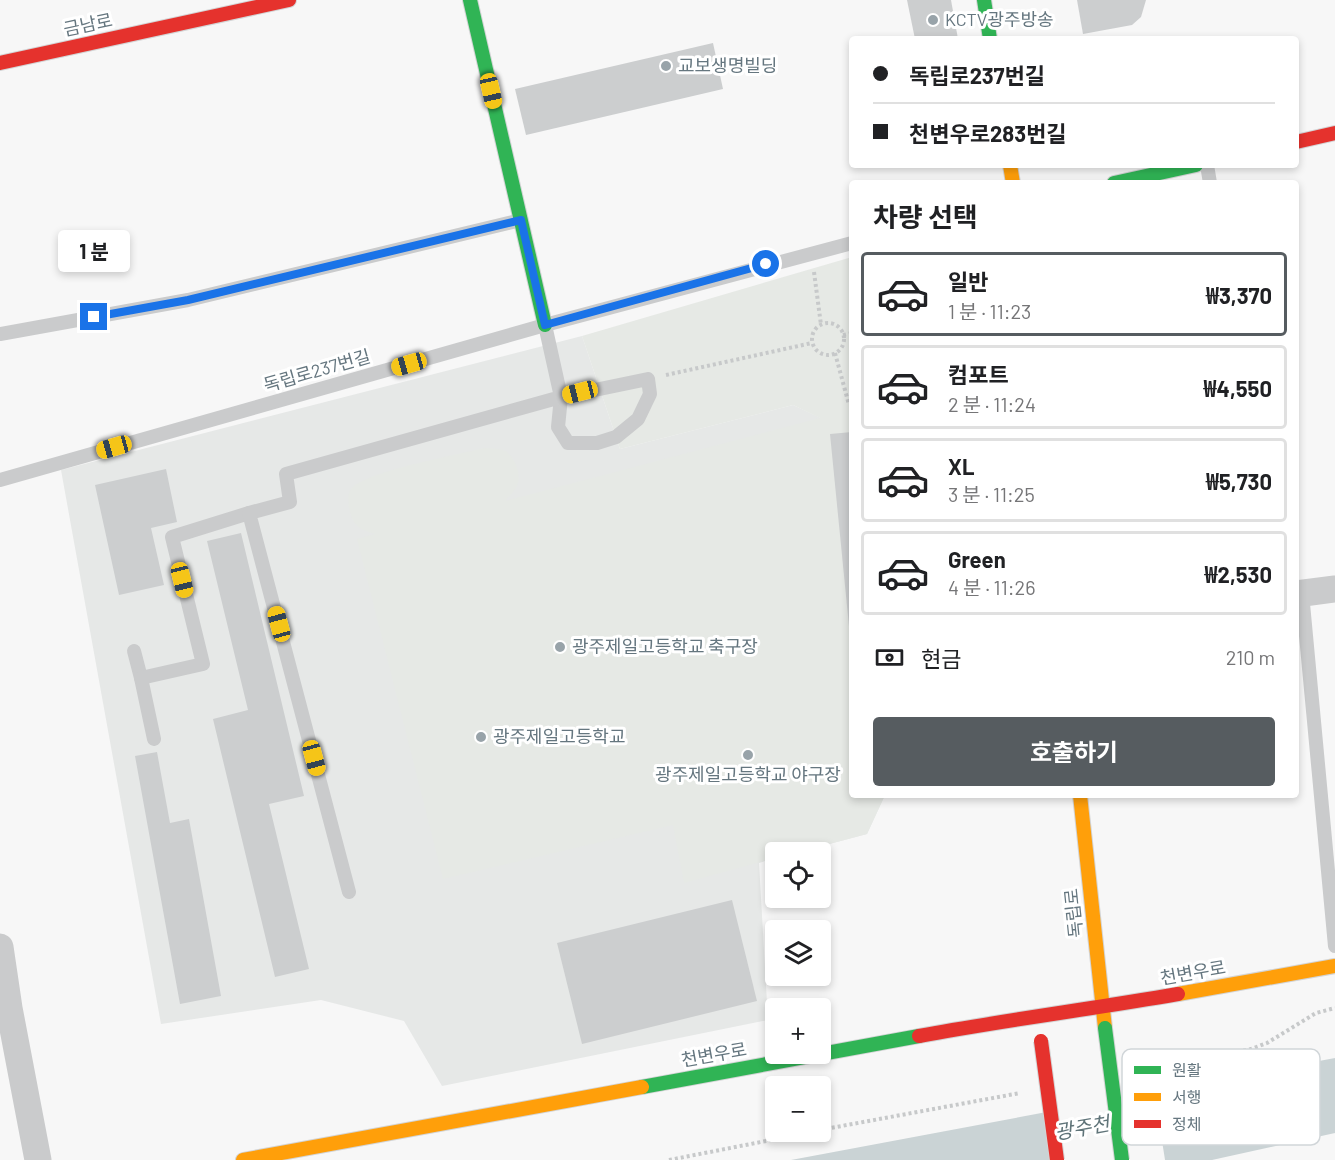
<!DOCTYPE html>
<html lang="ko">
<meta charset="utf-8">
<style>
:root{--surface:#fff;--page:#f6f6f6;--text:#202124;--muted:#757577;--line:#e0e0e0;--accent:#565c60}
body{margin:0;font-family:Barlow,"Noto Sans KR",sans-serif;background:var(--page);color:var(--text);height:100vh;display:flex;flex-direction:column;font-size:22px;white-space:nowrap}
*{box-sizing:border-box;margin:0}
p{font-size:20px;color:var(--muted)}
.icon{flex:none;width:33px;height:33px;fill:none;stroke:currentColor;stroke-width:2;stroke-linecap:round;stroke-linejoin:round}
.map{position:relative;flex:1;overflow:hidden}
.sheet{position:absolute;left:849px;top:180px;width:450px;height:618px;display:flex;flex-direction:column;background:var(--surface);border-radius:6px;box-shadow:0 3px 9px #0003}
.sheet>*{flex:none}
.banner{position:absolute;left:849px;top:36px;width:450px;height:132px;border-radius:6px;box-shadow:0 3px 9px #0003;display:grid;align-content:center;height:132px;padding:0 24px;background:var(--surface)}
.controls{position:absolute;left:765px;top:842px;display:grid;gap:12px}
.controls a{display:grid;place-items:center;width:66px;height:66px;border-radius:6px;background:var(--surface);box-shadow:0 3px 9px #0003;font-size:30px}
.end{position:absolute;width:27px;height:27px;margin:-14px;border:8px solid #1a73e8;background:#fff;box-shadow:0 0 0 3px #fff}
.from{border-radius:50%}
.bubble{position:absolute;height:42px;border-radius:6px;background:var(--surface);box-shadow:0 3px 9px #0003;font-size:20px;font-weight:700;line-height:42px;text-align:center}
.car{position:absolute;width:18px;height:36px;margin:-18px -9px;border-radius:8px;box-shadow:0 0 4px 2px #0007;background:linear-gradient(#f5c518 24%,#345 0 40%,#f5c518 0 76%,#345 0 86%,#f5c518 0)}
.banner b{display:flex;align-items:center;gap:21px;height:57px;font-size:22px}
.banner b+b{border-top:2px solid var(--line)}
.banner i{width:15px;height:15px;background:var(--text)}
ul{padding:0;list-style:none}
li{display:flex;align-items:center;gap:18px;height:84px;margin:0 12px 9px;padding:0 12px;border:3px solid var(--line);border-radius:6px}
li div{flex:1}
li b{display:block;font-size:22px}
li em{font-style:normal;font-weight:700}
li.current{border-color:var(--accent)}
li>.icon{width:54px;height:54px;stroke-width:1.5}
h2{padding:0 24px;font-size:27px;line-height:72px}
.pay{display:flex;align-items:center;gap:15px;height:66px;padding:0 24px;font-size:22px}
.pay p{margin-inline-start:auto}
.button{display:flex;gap:12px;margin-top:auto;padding:12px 24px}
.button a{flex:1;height:69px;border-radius:6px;background:var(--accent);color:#fff;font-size:24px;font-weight:700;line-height:69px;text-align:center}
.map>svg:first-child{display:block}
</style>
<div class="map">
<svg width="1335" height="1160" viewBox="0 0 1335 1160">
<rect width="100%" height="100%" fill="#f7f7f7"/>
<path fill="#e6e8e7" d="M 582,336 L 620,449 L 793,405 L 821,418 L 852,795 L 885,795 L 867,834 L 799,852 L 776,852 L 775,858 L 759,863 L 768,1020 L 442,1086 L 404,1021 L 321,1000 L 161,1024 L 61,470 Z"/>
<path fill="#e6e9e5" d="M 852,257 L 852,795 L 885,795 L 867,834 L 799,852 L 776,852 L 775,858 L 684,883 L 673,825 L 443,879 L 357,539 L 375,534 C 361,530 353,526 350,511 C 348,504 347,494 352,488 C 365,472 460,454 485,448 C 492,449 499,448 505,451 C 515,457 522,475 517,486 C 515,491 508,497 505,501 L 820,418 L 793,405 L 620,449 L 582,336 Z"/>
<path fill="#cad3d5" d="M 1335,1058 L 1335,1133 L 1212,1160 L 791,1160 Z"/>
<path fill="#f7f7f7" d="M 1154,1089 L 1165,1160 L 1053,1160 L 1045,1109 Z"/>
<g fill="#cccecf">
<path d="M 907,0 L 951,0 L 958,39 L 915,39 Z"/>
<path d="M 1077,0 L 1146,0 L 1141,17 L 1132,25 L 1083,34 Z"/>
<path d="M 713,43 L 723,89 L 526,135 L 515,89 Z"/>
<path d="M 852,432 L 852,626 L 849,626 L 830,434 Z"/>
<path d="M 166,469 L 177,522 L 151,528 L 164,585 L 119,595 L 95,485 Z"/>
<path d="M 241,533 L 304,796 L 269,804 L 309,969 L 275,977 L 213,719 L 248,710 L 207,541 Z"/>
<path d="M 157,752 L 170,823 L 189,819 L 221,996 L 180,1004 L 135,756 Z"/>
<path d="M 732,900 L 757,1001 L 582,1044 L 557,943 Z"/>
</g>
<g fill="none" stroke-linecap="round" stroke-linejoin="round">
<defs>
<g id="fast">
<path d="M 470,0 L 545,325"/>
<path d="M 984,0 L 990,39"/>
<path d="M 1114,183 L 1196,165"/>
<path d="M 642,1087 L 919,1036"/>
</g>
<g id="slow">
<path d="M 1010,165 L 1013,183"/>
<path d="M 1080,795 L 1105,1028"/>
<path d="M 1178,994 L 1335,966"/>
<path d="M 243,1160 L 642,1087"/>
</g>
<g id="jam">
<path d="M 0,63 L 289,0"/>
<path d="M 1296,142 L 1335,133"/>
<path d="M 919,1036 C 1005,1020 1092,1009 1178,994"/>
</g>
</defs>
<use href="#fast" stroke="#d3d4d5" stroke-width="16"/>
<use href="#slow" stroke="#d3d4d5" stroke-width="16"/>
<use href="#jam" stroke="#d3d4d5" stroke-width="16"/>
<g stroke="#c7c9ca" stroke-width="4" stroke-dasharray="3 3" stroke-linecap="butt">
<path d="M 814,272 L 821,325"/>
<circle cx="828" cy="339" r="16"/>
<path d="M 843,335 L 852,333"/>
<path d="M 835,353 L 849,405 L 852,405"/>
<path d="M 666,375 L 812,343"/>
<path d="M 1137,1070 L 1251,1049 L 1267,1043 L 1316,1013 L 1335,1008"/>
<path d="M 820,1130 L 1020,1093"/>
<path d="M 669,1160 L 817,1131"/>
</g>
<g stroke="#cacbcc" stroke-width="14">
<path d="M 1207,165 L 1210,183"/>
<path d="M 0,334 L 188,300 L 521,220"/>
<path d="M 648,379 L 650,394 L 638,419 L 616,437 L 597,443 L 568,443 L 558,427 L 561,397 Z"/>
<path d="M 0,480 L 545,325 L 852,243"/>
<path d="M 1302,593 L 1335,946"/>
<path d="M 134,651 L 141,678"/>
<path d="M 154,739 L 141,678 L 203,664 L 172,537 L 249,513"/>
<path d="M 349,892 L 249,513 L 290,502 L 286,474 L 561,397 L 545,325"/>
</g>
<g stroke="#cacbcc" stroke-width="27">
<path d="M 1296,594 L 1335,589"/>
<path d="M 0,947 L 9,1008 L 38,1160"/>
</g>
<use href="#fast" stroke="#30b455" stroke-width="14"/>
<use href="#slow" stroke="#ff9f0a" stroke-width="14"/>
<use href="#jam" stroke="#e5322d" stroke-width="14"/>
<defs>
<path id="fast-bridge" d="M 1105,1028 L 1122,1160"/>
<path id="jam-bridge" d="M 1041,1041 L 1057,1160"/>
</defs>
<use href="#fast-bridge" stroke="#d3d4d5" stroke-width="16" stroke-linecap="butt"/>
<use href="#jam-bridge" stroke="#d3d4d5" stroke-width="16" stroke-linecap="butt"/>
<use href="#fast-bridge" stroke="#30b455" stroke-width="14"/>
<use href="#jam-bridge" stroke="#e5322d" stroke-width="14"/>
</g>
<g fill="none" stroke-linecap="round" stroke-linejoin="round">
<path stroke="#1a73e8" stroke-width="8" d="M 94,317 L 188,300 L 521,220 L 545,325 L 766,264"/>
</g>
<g fill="#98a3a9" stroke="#fff" stroke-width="2">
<circle cx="933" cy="20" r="6"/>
<circle cx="666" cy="66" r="6"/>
<circle cx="560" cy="647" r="6"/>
<circle cx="481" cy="737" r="6"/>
<circle cx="748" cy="755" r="6"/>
</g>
<g text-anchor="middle" stroke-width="6" stroke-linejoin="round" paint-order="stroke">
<g font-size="18" fill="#65767f" stroke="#fff" text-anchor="start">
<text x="945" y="26">KCTV광주방송</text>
<text x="678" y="72">교보생명빌딩</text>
<text x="572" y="653">광주제일고등학교 축구장</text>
<text x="493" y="743">광주제일고등학교</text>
<text x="748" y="781" text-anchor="middle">광주제일고등학교 야구장</text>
</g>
<g font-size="18" fill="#65767f" stroke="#fff">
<text transform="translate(88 25) rotate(-12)" y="6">금남로</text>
<text transform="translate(317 371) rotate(-16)" y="6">독립로237번길</text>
<text transform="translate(1074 913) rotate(-96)" y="6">독립로</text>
<text transform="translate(1193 973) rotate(-10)" y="6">천변우로</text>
<text transform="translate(714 1055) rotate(-10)" y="6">천변우로</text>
</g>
<g font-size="20" font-style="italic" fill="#607479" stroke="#fff">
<text transform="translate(1082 1128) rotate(-10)" y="7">광주천</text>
</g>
</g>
<rect x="1122" y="1049" width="198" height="96" rx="9" fill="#fff" stroke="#d1d6d9" stroke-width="1.5"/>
<rect x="1134" y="1066" width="27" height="8" fill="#30b455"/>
<rect x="1134" y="1093" width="27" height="8" fill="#ff9f0a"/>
<rect x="1134" y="1120" width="27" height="8" fill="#e5322d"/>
<g font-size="16" fill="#65767f">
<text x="1172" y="1076">원활</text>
<text x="1172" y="1103">서행</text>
<text x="1172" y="1130">정체</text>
</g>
</svg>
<div class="controls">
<a><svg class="icon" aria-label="locate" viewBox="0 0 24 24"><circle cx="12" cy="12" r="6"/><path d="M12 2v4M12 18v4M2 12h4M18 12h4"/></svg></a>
<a><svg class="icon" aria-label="layers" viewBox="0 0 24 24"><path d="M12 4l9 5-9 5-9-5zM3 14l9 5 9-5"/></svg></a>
<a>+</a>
<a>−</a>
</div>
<i class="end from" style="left:766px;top:264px"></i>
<i class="end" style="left:94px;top:317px"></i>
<div class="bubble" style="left:58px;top:230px;width:72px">1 분</div>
<i class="car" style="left:491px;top:91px;rotate:167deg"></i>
<i class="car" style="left:409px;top:364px;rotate:254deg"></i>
<i class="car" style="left:580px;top:392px;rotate:256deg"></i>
<i class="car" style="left:114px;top:447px;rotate:254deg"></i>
<i class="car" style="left:182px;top:580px;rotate:166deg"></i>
<i class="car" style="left:279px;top:624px;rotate:345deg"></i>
<i class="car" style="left:314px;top:758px;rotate:165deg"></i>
<div class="banner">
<b><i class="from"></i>독립로237번길</b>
<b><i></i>천변우로283번길</b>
</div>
<section class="sheet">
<h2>차량 선택</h2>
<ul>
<li class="current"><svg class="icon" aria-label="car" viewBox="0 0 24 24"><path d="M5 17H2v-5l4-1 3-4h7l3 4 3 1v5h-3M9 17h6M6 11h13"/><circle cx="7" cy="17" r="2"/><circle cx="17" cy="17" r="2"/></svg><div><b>일반</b><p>1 분 · 11:23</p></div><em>₩3,370</em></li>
<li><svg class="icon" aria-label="car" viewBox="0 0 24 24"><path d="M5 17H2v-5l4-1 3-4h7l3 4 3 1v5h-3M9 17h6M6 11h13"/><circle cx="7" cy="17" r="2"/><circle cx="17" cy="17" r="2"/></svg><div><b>컴포트</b><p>2 분 · 11:24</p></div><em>₩4,550</em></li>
<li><svg class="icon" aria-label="car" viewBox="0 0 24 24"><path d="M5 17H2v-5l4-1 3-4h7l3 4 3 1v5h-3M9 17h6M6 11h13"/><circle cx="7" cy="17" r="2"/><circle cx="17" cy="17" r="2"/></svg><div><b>XL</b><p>3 분 · 11:25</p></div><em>₩5,730</em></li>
<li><svg class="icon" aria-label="car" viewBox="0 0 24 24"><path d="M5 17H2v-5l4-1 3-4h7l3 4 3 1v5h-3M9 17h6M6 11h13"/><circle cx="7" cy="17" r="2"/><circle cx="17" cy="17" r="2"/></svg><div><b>Green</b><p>4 분 · 11:26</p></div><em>₩2,530</em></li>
</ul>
<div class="pay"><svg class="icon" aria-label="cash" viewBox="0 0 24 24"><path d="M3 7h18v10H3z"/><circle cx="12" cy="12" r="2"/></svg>현금<p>210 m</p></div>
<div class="button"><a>호출하기</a></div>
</section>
</div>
